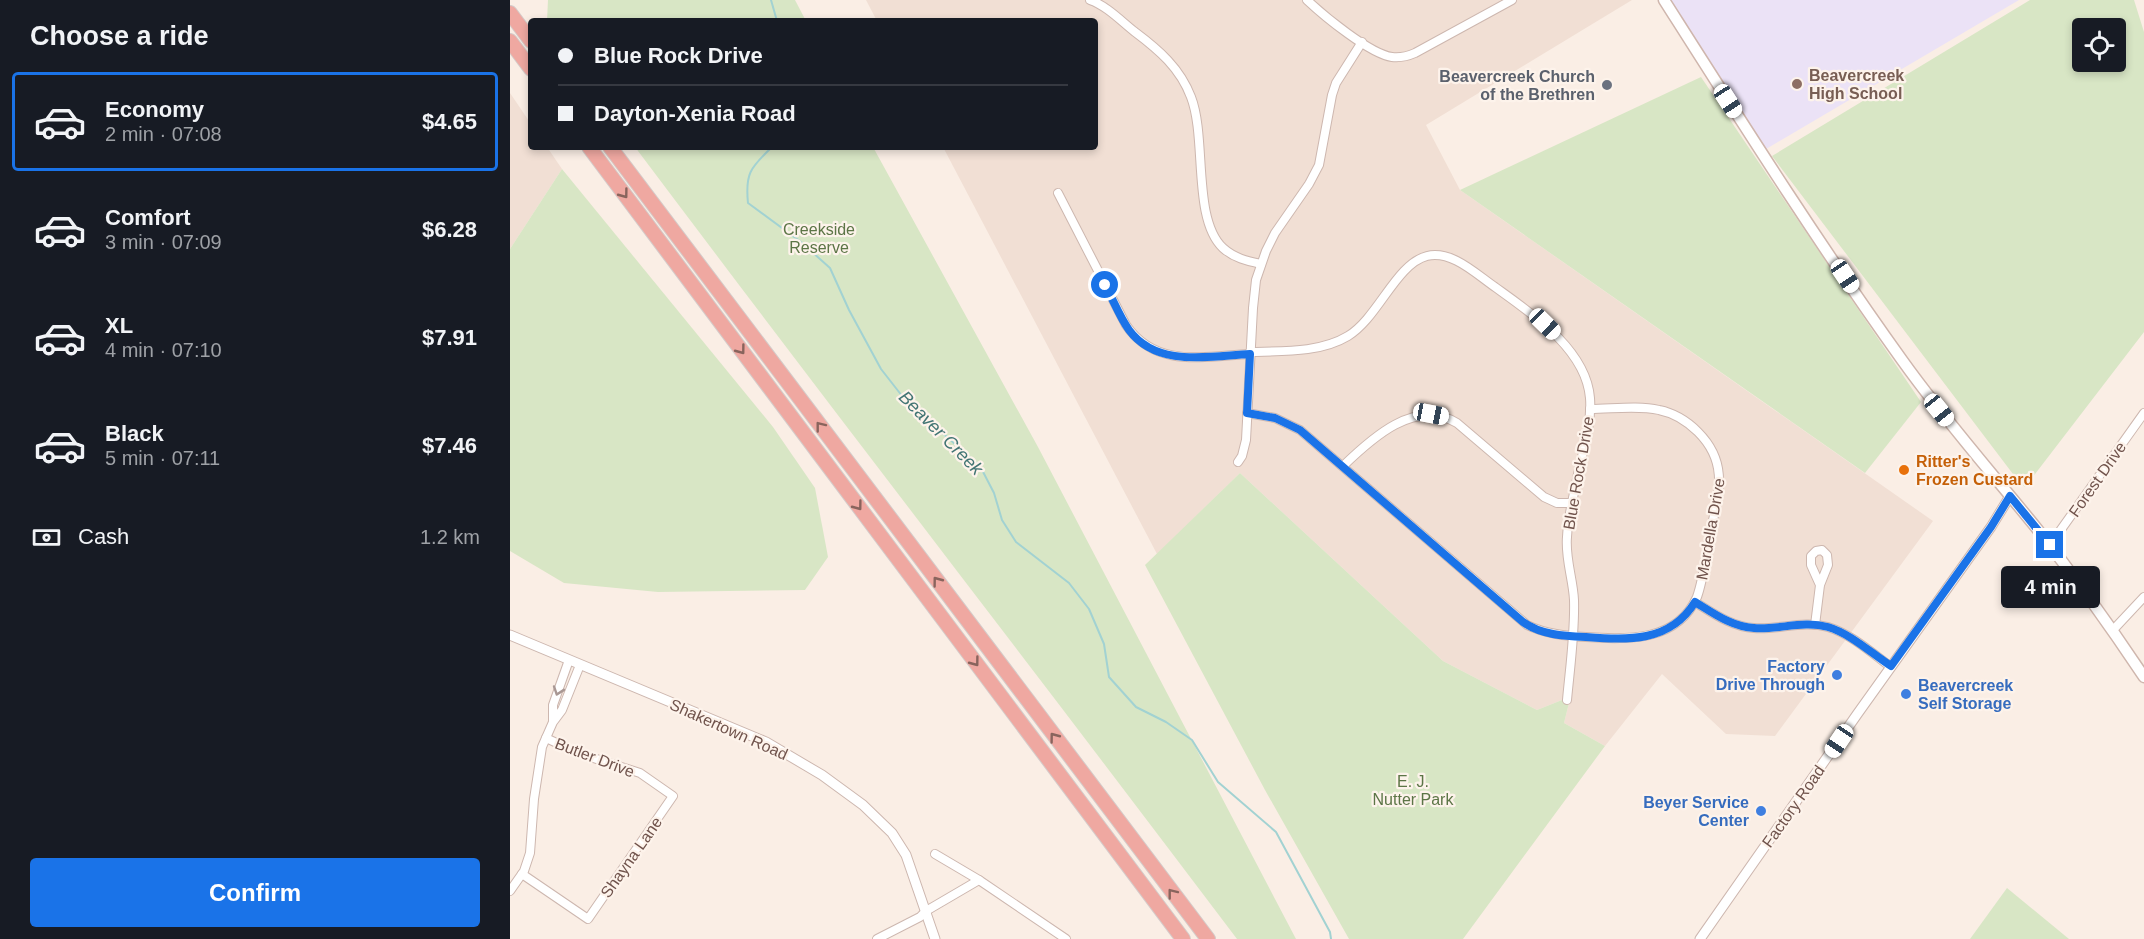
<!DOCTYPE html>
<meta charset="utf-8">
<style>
:root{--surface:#171b24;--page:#20242c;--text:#f1f3f6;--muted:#9ea1a6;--line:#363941;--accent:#1a73e8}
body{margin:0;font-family:Arial,sans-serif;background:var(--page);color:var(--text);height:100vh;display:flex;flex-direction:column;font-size:22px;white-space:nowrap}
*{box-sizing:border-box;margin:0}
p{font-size:20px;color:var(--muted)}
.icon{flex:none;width:33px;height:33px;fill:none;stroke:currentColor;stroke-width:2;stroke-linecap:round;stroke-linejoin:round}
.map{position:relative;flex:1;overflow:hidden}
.side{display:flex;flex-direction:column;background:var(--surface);width:510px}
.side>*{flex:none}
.hud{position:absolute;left:18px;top:18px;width:570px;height:132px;border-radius:6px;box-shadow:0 3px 9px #0003;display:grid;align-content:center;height:132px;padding:0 30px;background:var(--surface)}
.tools{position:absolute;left:1562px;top:18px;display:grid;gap:12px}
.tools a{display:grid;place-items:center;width:54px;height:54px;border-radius:6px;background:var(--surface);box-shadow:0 3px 9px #0003;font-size:30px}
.end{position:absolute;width:27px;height:27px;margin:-14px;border:8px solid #1a73e8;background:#fff;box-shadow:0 0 0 3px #fff}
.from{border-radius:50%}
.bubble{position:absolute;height:42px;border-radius:6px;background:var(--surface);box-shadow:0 3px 9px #0003;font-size:20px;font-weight:700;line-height:42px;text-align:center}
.car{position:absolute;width:18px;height:36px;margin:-18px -9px;border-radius:8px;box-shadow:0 0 4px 2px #0007;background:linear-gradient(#fff 24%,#345 0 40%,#fff 0 76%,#345 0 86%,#fff 0)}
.hud b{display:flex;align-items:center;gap:21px;height:57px;font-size:22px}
.hud b+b{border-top:2px solid var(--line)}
.hud i{width:15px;height:15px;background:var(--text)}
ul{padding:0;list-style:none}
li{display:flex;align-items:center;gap:18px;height:99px;margin:0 12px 9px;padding:0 18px;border:3px solid transparent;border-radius:6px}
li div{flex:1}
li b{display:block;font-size:22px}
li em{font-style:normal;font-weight:700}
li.current{border-color:var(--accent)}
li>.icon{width:54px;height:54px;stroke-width:1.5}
h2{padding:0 30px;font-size:27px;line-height:72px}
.pay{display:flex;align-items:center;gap:15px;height:66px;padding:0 30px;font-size:22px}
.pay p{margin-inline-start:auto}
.button{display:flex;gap:12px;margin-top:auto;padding:12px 30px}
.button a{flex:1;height:69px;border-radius:6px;background:var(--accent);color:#fff;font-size:24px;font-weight:700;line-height:69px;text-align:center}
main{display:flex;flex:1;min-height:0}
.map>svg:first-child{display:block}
</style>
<main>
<section class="side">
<h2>Choose a ride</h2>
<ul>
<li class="current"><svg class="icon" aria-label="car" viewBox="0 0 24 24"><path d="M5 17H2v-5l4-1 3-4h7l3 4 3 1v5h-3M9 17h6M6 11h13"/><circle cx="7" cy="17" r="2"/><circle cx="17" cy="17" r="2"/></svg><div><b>Economy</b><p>2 min · 07:08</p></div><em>$4.65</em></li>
<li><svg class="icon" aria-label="car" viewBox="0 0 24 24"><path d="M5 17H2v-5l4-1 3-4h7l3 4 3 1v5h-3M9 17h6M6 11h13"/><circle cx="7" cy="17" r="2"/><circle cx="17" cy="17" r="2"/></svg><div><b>Comfort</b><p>3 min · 07:09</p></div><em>$6.28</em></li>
<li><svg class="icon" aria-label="car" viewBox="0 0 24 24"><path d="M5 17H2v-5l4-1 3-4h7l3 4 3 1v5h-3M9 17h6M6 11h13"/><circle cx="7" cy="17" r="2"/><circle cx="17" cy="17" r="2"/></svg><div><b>XL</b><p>4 min · 07:10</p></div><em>$7.91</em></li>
<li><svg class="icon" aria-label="car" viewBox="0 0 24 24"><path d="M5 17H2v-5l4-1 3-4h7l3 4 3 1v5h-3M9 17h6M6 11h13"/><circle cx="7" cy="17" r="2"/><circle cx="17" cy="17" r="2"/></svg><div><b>Black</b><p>5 min · 07:11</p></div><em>$7.46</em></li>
</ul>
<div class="pay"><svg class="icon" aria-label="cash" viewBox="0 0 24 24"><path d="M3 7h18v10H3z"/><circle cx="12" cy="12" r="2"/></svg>Cash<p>1.2 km</p></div>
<div class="button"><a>Confirm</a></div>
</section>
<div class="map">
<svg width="1634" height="939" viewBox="0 0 1634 939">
<rect width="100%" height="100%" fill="#faeee5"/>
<g fill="#f1dfd4">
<path d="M 356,0 L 1122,0 L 916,125 L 950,190 L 1423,521 L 1265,736 L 1216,734 L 1152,674 L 1095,746 L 1054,723 L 1059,703 L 1052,700 L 1027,710 L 933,661 L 730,473 L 647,554 L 433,147 L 585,147 L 585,21 L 367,21 Z"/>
<path d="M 0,93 L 21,124 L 21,147 L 37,147 L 52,169 L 0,249 Z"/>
</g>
<path fill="#ebe2f6" d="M 1154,0 L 1509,0 L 1251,152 Z"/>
<g fill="#d8e6c5" fill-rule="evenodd">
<path d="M 38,0 L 285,0 L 296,21 L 37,21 Z"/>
<path d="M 1520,0 L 1624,0 L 1634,32 L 1634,332 L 1515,487 L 1509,482 L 1262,156 ZM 1572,28 L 1605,28 L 1605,62 L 1572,62 Z"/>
<path d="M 1191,77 L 1411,402 L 1355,473 L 950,190 Z"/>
<path d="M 125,147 L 363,147 L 528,447 L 786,939 L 727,939 C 527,674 324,412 125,147 Z"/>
<path d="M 52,169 L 263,427 L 305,488 L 318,557 L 295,590 L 148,592 L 54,583 L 0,551 L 0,249 Z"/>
<path d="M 730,473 L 933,661 L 1027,710 L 1052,700 L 1059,703 L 1054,723 L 1095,746 L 953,939 L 839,939 L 755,790 L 635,565 Z"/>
<path d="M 1497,888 L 1559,939 L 1460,939 Z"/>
</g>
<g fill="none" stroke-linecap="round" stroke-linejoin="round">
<g stroke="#a2d2d2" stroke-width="2">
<path d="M 261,0 L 267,21"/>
<path d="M 262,147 C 240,168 235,174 238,203 L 291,242 L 320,268 L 339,310 L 371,369 L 396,401 L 470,466 L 484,493 L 492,520 L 506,542 L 559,583 L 579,609 L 594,644 L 599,677 L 626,707 L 656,722 L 682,740 L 708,782 L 766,832 L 820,932 L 821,939"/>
</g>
<defs>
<g id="minor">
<path d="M 580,0 C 597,6 611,21 625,32 C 649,50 670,68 681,97 C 697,138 682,219 713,248 C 724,258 737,261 751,264"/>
<path d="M 797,0 C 814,16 860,54 882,57 C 890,58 898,56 905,53 L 1002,0"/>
<path d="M 548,193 L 616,325 C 646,369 695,356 740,354"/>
<path d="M 740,352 C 772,351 810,353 838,336 C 868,318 886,264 917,256 C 942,250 966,274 985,287 C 1021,313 1076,349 1080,398 C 1082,423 1073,450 1068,474 C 1064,495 1058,515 1057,537 C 1055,558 1063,579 1064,600 C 1065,633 1060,667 1057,700"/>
<path d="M 737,413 L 765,418 L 790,430 L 1017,625 C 1036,634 1056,636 1076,637 C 1117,640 1167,642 1187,597 C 1194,577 1196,555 1200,534 C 1208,495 1220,464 1188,432 C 1177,421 1164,413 1149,410 C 1128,405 1102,409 1080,409"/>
<path d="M 728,462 L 732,456 L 736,440 L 743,308 L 746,280 L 756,251 L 765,233 L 799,184 L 809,165 L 822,95 L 826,83 L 852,42"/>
<path d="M 833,466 C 862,438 905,398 947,423 L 1034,497 L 1047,503 L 1062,503"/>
<path d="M 1540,545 L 1634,413"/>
<path d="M 1185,602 C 1203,613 1222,627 1244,628 C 1269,630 1293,620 1318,627 C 1341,634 1362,653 1381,667"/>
<path d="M 1305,625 L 1310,585 L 1318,565 L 1317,555 L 1312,550 L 1306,551 L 1301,556 L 1301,565 L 1310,585"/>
<path d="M 1603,630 L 1634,597"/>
<path d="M 43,720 L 43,705 L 59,660"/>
<path d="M 425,854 L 469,880"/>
<path d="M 12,874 L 78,919 L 163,796 L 130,773 L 68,753 L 36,738"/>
<path d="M 0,891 L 14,871 L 20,853 L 24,799 L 32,747 L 43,722 L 52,710 L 70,665"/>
<path d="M 367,939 L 410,917 L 416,911 L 469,880 L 556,939"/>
</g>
<g id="tertiary">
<path d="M 0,635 L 256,742 L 312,775 L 353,805 L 382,833 L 396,855 L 425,939"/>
<path d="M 1190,939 L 1348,713 L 1481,527 L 1500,496"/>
</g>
<path id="secondary" d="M 1154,0 C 1231,121 1308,243 1392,360 C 1434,419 1482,473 1528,530 C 1565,577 1600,626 1634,677"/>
<g id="motorway">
<path d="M 0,13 L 21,41"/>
<path d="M 0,41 L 21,69"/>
<path d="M 79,147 L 673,939"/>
<path d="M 100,147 L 698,939"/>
</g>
</defs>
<use href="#minor" stroke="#cdb7af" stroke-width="10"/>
<use href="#tertiary" stroke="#cdb7af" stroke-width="11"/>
<use href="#secondary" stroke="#cfb6ad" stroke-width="13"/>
<use href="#motorway" stroke="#d4cbc9" stroke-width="16"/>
<use href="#minor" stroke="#fff" stroke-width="8"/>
<use href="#tertiary" stroke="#fff" stroke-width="9"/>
<use href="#secondary" stroke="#fff" stroke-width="10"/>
<use href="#motorway" stroke="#efa8a1" stroke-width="14"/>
</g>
<defs><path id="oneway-chevron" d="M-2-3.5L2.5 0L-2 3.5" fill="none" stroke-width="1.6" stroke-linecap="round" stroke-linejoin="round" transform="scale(1.5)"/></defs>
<g stroke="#89645d">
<use href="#oneway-chevron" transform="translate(114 194) rotate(53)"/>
<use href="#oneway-chevron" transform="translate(231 350) rotate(53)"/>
<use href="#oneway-chevron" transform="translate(310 426) rotate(-128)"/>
<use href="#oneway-chevron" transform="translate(348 506) rotate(53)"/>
<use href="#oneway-chevron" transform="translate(427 581) rotate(-127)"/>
<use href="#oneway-chevron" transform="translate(465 662) rotate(53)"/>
<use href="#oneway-chevron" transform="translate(544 737) rotate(-127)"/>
<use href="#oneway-chevron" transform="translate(662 893) rotate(-128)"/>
</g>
<use stroke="#a99894" href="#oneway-chevron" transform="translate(48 691) rotate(109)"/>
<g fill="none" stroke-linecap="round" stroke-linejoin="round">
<path stroke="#1a73e8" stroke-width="8" d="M 595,285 C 603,299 609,316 619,330 C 647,368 699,356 740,354 L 737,413 L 765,418 L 790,430 L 1013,622 C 1031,635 1054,636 1076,637 C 1117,640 1160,643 1185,602 C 1203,613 1222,627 1244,628 C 1269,630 1293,620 1318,627 C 1341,634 1361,653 1381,666 L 1481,527 L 1500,496 L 1540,545"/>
</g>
<circle fill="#8d6e63" stroke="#fdf3eb" stroke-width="2" cx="1287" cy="84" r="6"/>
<circle fill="#6b7280" stroke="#fdf3eb" stroke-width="2" cx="1097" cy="85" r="6"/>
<circle fill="#e8710a" stroke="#fdf3eb" stroke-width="2" cx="1394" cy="470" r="6"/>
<g fill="#3f7fe0" stroke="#fdf3eb" stroke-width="2">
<circle cx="1327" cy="675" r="6"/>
<circle cx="1396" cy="694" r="6"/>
<circle cx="1251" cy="811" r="6"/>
</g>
<g text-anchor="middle" stroke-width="4.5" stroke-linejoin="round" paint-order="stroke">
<g font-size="16" font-weight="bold" fill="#785e54" stroke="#fdf3eb" text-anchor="start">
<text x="1299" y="81">Beavercreek<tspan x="1299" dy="18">High School</tspan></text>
</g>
<g font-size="16" font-weight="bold" fill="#5b616d" stroke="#fdf3eb" text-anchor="end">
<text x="1085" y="82">Beavercreek Church<tspan x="1085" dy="18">of the Brethren</tspan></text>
</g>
<g font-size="16" fill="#5c7546" stroke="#fdf3eb">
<text x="309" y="235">Creekside<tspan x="309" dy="18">Reserve</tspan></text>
<text x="903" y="787">E. J.<tspan x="903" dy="18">Nutter Park</tspan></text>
</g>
<g font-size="16" font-weight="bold" fill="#c56008" stroke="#fdf3eb" text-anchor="start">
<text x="1406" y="467">Ritter's<tspan x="1406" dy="18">Frozen Custard</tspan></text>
</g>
<g font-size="16" fill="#70534c" stroke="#fdf3eb">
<text transform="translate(1068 473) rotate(-80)" y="6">Blue Rock Drive</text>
<text transform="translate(1587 479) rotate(-55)" y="6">Forest Drive</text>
<text transform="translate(1200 529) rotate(-80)" y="6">Mardella Drive</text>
<text transform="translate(219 729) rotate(24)" y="6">Shakertown Road</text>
<text transform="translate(85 757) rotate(21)" y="6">Butler Drive</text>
<text transform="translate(1283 806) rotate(-55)" y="6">Factory Road</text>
<text transform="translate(121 857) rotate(-55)" y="6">Shayna Lane</text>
</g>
<g font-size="16" font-weight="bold" fill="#366cbe" stroke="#fdf3eb" text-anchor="end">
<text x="1315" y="672">Factory<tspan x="1315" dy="18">Drive Through</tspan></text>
<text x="1408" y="691" text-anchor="start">Beavercreek<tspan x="1408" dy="18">Self Storage</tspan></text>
<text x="1239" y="808">Beyer Service<tspan x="1239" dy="18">Center</tspan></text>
</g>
<g font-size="18" font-style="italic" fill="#427574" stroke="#fdf3eb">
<text transform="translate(431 433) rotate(45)" y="6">Beaver Creek</text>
</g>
</g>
</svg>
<div class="tools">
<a><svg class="icon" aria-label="locate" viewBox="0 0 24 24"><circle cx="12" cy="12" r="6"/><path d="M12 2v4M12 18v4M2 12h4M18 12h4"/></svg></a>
</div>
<i class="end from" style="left:595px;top:285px"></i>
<i class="end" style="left:1540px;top:545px"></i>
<div class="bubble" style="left:1491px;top:566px;width:99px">4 min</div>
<i class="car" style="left:1218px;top:101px;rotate:147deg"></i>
<i class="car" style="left:1335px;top:276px;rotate:146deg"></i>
<i class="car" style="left:1035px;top:324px;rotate:134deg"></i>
<i class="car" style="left:1429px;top:410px;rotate:141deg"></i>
<i class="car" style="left:921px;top:414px;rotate:101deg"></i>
<i class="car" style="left:1329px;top:741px;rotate:214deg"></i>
<div class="hud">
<b><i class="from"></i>Blue Rock Drive</b>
<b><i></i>Dayton-Xenia Road</b>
</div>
</div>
</main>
